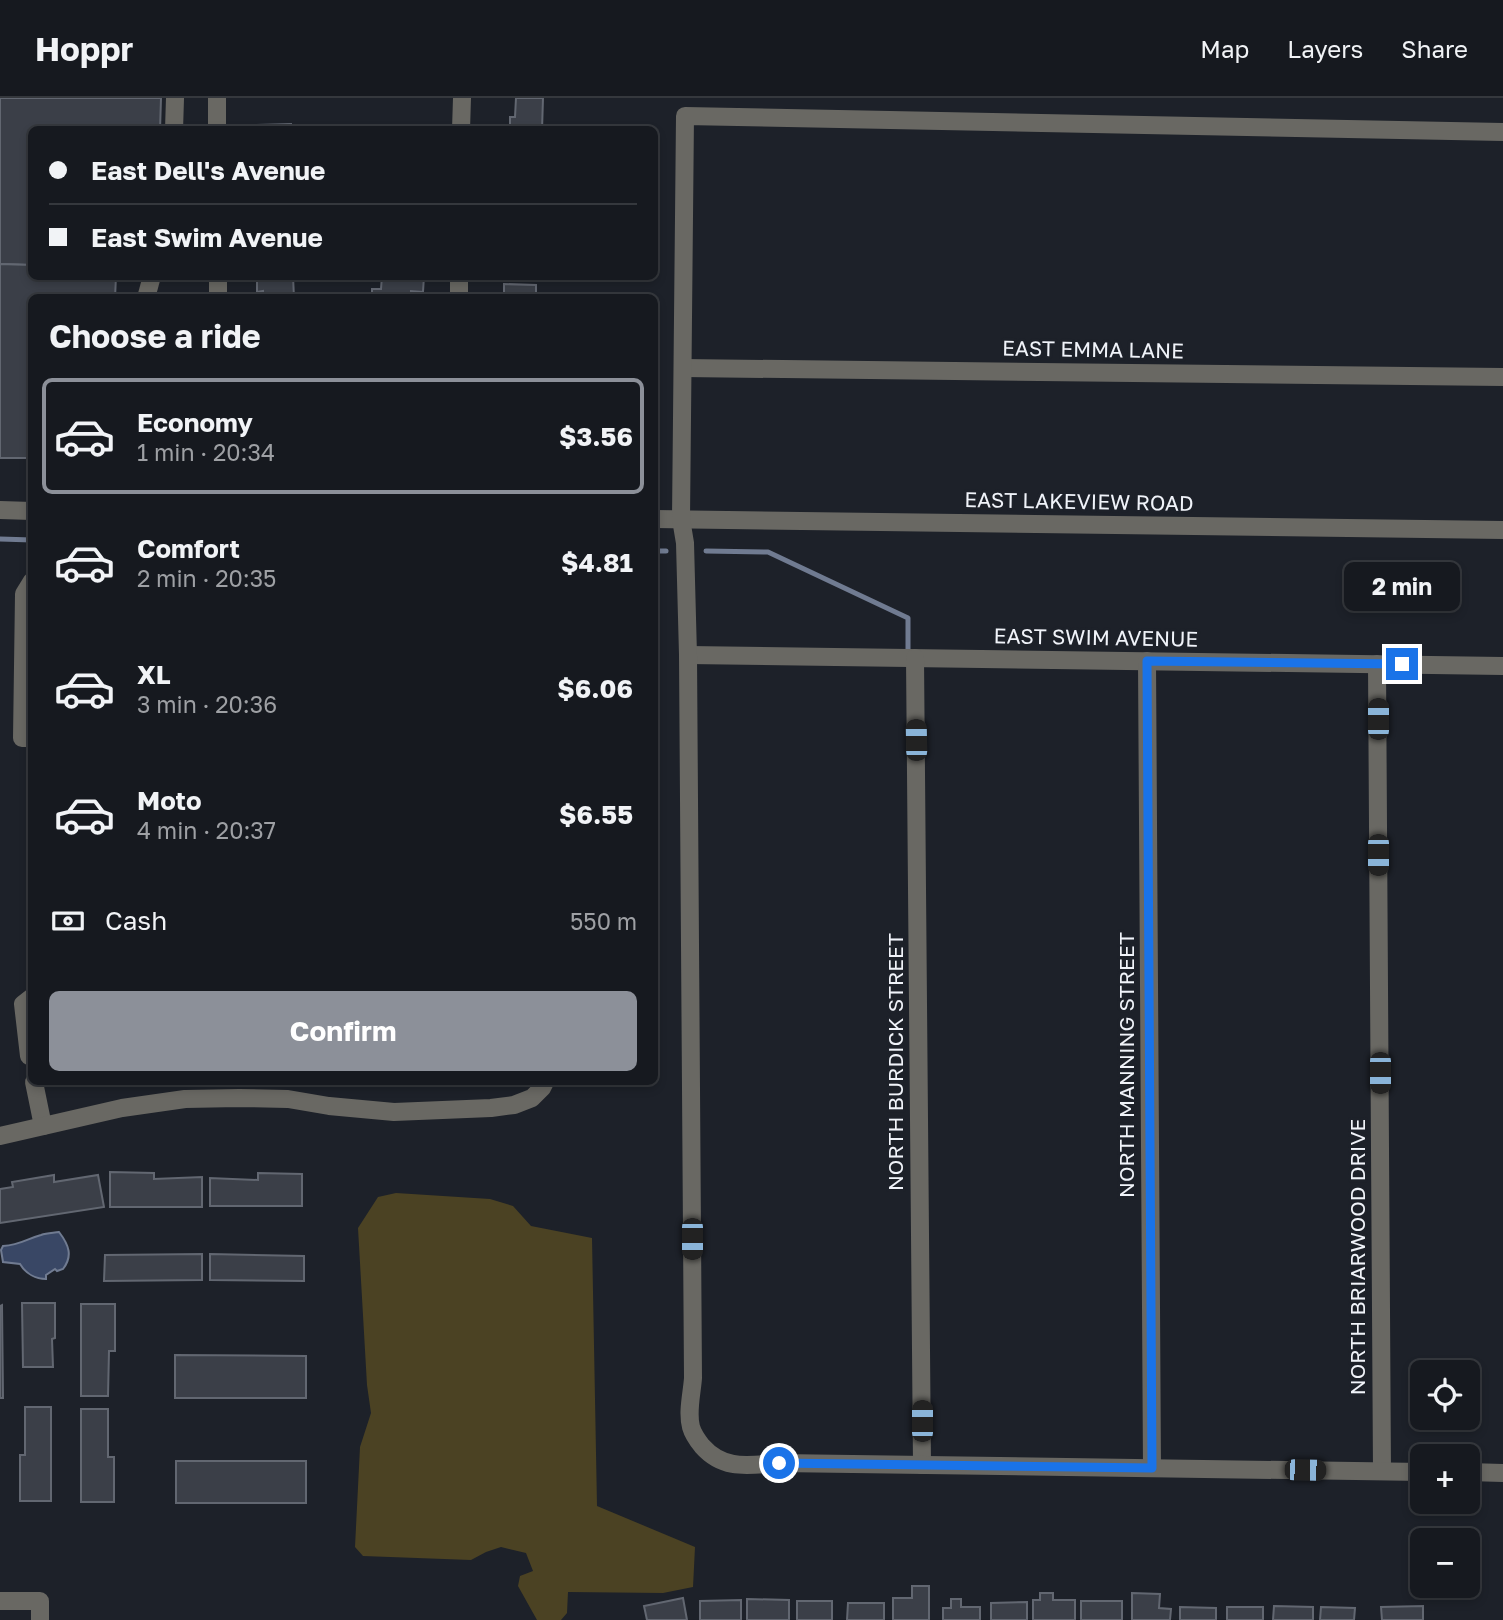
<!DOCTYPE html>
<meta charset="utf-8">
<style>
:root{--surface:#16191f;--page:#23262c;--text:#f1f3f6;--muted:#9ea0a4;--line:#35383d;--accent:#8c9099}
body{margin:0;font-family:"Golos Text",sans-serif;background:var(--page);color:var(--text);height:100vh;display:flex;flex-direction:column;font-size:26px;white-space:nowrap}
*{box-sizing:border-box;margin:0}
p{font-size:23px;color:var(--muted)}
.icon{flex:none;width:38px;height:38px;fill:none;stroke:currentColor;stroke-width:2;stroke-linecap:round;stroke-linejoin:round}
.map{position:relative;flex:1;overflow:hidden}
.panel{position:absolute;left:28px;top:196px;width:630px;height:791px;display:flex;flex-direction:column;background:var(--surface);border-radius:10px;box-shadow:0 4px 10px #0003,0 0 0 2px var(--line)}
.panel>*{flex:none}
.top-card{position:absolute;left:28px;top:28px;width:630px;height:154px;border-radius:10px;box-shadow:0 4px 10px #0003,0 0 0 2px var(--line);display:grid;align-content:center;height:154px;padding:0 21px;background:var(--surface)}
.fabs{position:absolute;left:1410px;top:1262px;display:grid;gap:14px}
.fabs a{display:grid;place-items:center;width:70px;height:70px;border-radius:10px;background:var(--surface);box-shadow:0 4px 10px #0003,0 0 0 2px var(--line);font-size:35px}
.end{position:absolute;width:32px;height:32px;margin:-16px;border:9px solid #1a73e8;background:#fff;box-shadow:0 0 0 4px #fff}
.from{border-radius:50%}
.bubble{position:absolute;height:49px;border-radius:10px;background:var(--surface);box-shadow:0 4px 10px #0003,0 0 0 2px var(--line);font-size:23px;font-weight:700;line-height:49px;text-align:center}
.car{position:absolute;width:21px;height:42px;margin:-21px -10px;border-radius:9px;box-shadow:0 0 5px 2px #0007;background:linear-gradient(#222 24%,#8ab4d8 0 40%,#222 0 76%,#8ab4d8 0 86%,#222 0)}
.top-card b{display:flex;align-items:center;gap:24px;height:66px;font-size:26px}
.top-card b+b{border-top:2px solid var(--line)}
.top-card i{width:18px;height:18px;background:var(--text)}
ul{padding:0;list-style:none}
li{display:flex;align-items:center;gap:21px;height:116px;margin:0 14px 10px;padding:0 7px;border:4px solid transparent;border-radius:10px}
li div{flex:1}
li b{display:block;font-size:26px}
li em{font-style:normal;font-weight:700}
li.active{border-color:var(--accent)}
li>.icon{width:63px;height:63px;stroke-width:1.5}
h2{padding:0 21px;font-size:32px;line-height:84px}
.pay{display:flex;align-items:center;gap:18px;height:77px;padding:0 21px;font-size:26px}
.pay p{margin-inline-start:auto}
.button{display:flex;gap:14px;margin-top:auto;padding:14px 21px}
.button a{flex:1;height:80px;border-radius:10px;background:var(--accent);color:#fff;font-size:28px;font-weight:700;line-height:80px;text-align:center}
header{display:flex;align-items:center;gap:42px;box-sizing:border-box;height:98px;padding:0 35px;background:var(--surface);border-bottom:2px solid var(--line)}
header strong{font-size:33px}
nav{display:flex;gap:38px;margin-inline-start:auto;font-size:24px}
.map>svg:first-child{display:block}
</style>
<header>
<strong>Hoppr</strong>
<nav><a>Map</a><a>Layers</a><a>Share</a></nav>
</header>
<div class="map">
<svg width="1503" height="1522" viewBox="0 0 1503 1522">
<rect width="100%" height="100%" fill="#1d2129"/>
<path fill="#4b4223" d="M 396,1095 L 490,1101 L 513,1108 L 531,1128 L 592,1140 L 597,1408 L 695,1449 L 693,1489 L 663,1495 L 568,1494 L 567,1515 L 561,1522 L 537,1522 L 518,1488 L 520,1478 L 533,1473 L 526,1455 L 501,1449 L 486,1454 L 471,1462 L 363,1458 L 355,1449 L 360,1349 L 371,1315 L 367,1287 L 358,1130 L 378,1099 Z"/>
<path fill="#394765" stroke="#707b91" stroke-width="2" d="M 59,1134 C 69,1147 73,1158 63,1171 L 57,1173 L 55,1171 L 46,1177 L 46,1181 C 36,1181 26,1176 20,1166 L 3,1164 L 1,1152 L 3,1148 C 21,1147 26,1141 41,1137 C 47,1135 53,1135 59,1134 Z"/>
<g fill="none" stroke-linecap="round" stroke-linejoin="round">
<g stroke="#707b91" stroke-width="5">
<path d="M 0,441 L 32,442"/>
<path d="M 654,453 L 666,453"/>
<path d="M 706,453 L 768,454 L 908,520 L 908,557"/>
</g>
</g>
<g fill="#3b3f48" stroke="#626771" stroke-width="2">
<path d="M 0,0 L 161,0 L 160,32 L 32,32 L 32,167 L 0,166 Z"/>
<path d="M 516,0 L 543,0 L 542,32 L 510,32 L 510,19 L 515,19 Z"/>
<path d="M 291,26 L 291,32 L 257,32 L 257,27 Z"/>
<path d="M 0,166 L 32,167 L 32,178 L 116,178 L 115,200 L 32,200 L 32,360 L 0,360 Z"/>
<path d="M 257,178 L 293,178 L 294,200 L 249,200 L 249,196 L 263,196 L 263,193 L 257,194 Z"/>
<path d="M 382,178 L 424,178 L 423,194 L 411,193 L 411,200 L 372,200 L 372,191 L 381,191 Z"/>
<path d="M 504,186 L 536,187 L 536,200 L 504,200 Z"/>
<path d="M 110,1074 L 154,1075 L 154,1081 L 202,1079 L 202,1109 L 110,1109 Z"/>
<path d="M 258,1075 L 302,1076 L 302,1108 L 210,1108 L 210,1080 L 258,1082 Z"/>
<path d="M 54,1077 L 54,1084 L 98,1077 L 104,1109 L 0,1125 L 0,1091 L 13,1089 L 12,1084 Z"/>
<path d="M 202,1156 L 202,1182 L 104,1183 L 105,1157 Z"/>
<path d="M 210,1156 L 304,1158 L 304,1183 L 210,1182 Z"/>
<path d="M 22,1205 L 55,1205 L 55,1240 L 52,1241 L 53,1269 L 23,1269 Z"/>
<path d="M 81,1206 L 115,1206 L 115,1253 L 109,1253 L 108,1298 L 81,1298 Z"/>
<path d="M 2,1207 L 3,1300 L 0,1300 L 0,1208 Z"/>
<path d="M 175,1257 L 306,1258 L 306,1300 L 175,1300 Z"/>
<path d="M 25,1309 L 51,1309 L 51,1403 L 20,1403 L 20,1357 L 25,1357 Z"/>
<path d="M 81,1311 L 108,1311 L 108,1359 L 114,1359 L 114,1404 L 81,1404 Z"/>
<rect x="176" y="1363" width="130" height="42"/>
<path d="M 912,1488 L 929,1488 L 929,1522 L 893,1522 L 893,1500 L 912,1500 Z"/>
<path d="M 1040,1495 L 1053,1495 L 1053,1502 L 1075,1502 L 1075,1522 L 1033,1522 L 1033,1502 L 1040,1502 Z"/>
<path d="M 1132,1495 L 1160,1496 L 1159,1510 L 1171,1511 L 1170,1522 L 1132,1522 Z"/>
<path d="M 683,1500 L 687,1522 L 647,1522 L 644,1508 Z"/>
<path d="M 747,1501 L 789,1502 L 789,1522 L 747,1522 Z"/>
<path d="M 951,1501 L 961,1501 L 961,1509 L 980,1509 L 980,1522 L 943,1522 L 943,1510 L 951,1510 Z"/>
<path d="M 741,1502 L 741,1522 L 700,1522 L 700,1503 Z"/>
<rect x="797" y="1503" width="35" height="19"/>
<rect x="1081" y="1503" width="41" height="19"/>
<path d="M 1027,1504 L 1027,1522 L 991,1522 L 991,1505 Z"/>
<path d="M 848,1505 L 884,1505 L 884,1522 L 847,1522 Z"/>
<path d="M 1274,1508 L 1313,1509 L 1313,1522 L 1273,1522 Z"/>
<path d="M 1423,1508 L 1423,1522 L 1382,1522 L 1381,1509 Z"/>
<path d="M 1180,1509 L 1216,1510 L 1216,1522 L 1180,1522 Z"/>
<rect x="1227" y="1509" width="36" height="13"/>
<path d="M 1321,1509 L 1355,1510 L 1354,1522 L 1320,1522 Z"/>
</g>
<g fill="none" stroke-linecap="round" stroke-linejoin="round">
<g stroke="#696863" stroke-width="18">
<path d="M 217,0 L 217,32"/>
<path d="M 174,32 L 175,0"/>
<path d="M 461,32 L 462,0"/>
<path d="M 218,178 L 218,200"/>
<path d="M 146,200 L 152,178"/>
<path d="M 459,200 L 459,178"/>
<path d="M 683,270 L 1503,279"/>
<path d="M 0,412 L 32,413"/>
<path d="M 654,421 L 1503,432"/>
<path d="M 32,483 L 24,496 L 22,640 L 32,640"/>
<path d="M 688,557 L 1503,568"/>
<path d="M 915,560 L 922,1367"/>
<path d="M 1147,563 L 1152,1370"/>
<path d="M 1377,566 L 1382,1373"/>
<path d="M 32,899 L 23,906 L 29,958 L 32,957"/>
<path d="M 34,984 L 43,1028"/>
<path d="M 0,1038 L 122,1010 L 185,1001 L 239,1000 L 288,1001 L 329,1008 L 394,1014 L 491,1010 L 514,1007 L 532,1000 L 542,990 L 545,984"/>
<path d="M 1423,1374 L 779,1365 C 749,1367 724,1373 702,1348 C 698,1343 693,1336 691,1329 C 687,1314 692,1295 693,1280 L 688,557 L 685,445 L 681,421 L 685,18 L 1503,34"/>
<path d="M 1468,1374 L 1503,1375"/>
<path d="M 0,1503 L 40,1503 L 40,1522"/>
</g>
</g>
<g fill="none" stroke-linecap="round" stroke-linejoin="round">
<path stroke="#1a73e8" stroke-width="9" d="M 779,1365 L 1152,1370 L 1147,563 L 1402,566"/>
</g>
<g text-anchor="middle" stroke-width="6" stroke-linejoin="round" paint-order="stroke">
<g font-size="21" fill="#f0f3f9" stroke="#1d2129">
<text transform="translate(1093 252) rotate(1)" y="7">EAST EMMA LANE</text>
<text transform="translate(1079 404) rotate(1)" y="7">EAST LAKEVIEW ROAD</text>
<text transform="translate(1096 540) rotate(1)" y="7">EAST SWIM AVENUE</text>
<text transform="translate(896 964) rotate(-90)" y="7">NORTH BURDICK STREET</text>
<text transform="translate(1127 967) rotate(-90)" y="7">NORTH MANNING STREET</text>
<text transform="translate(1358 1159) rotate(-90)" y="7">NORTH BRIARWOOD DRIVE</text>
</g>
</g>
</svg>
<div class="fabs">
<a><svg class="icon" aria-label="locate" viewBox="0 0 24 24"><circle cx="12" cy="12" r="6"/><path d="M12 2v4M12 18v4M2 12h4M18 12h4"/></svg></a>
<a>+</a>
<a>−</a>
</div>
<i class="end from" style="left:779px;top:1365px"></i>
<i class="end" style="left:1402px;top:566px"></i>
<div class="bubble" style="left:1344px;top:464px;width:116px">2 min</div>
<i class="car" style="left:1378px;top:621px;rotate:0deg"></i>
<i class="car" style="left:916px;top:642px;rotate:359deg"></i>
<i class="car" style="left:1378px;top:757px;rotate:180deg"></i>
<i class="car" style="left:1380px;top:975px;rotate:180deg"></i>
<i class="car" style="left:692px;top:1141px;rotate:180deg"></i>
<i class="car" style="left:922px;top:1323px;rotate:0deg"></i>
<i class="car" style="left:1305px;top:1372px;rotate:91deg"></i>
<div class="top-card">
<b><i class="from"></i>East Dell's Avenue</b>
<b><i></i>East Swim Avenue</b>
</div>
<section class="panel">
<h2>Choose a ride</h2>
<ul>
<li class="active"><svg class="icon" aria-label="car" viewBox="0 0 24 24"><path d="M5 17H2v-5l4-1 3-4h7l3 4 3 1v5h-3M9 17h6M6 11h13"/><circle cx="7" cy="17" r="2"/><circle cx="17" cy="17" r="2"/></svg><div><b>Economy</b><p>1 min · 20:34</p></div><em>$3.56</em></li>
<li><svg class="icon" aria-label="car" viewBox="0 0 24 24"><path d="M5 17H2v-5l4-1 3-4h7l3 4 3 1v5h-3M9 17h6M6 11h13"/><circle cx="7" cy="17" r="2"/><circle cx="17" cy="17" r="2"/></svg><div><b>Comfort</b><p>2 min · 20:35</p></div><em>$4.81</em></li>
<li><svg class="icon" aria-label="car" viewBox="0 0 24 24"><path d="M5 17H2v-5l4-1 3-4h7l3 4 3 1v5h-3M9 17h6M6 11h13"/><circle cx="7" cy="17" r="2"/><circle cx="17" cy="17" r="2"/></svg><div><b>XL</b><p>3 min · 20:36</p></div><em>$6.06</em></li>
<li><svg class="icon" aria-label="car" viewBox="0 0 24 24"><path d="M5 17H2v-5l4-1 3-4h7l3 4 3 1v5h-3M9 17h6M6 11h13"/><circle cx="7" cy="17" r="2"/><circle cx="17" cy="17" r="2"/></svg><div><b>Moto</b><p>4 min · 20:37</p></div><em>$6.55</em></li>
</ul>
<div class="pay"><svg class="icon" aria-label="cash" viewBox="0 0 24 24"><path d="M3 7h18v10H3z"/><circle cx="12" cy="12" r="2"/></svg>Cash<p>550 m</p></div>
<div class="button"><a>Confirm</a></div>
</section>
</div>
